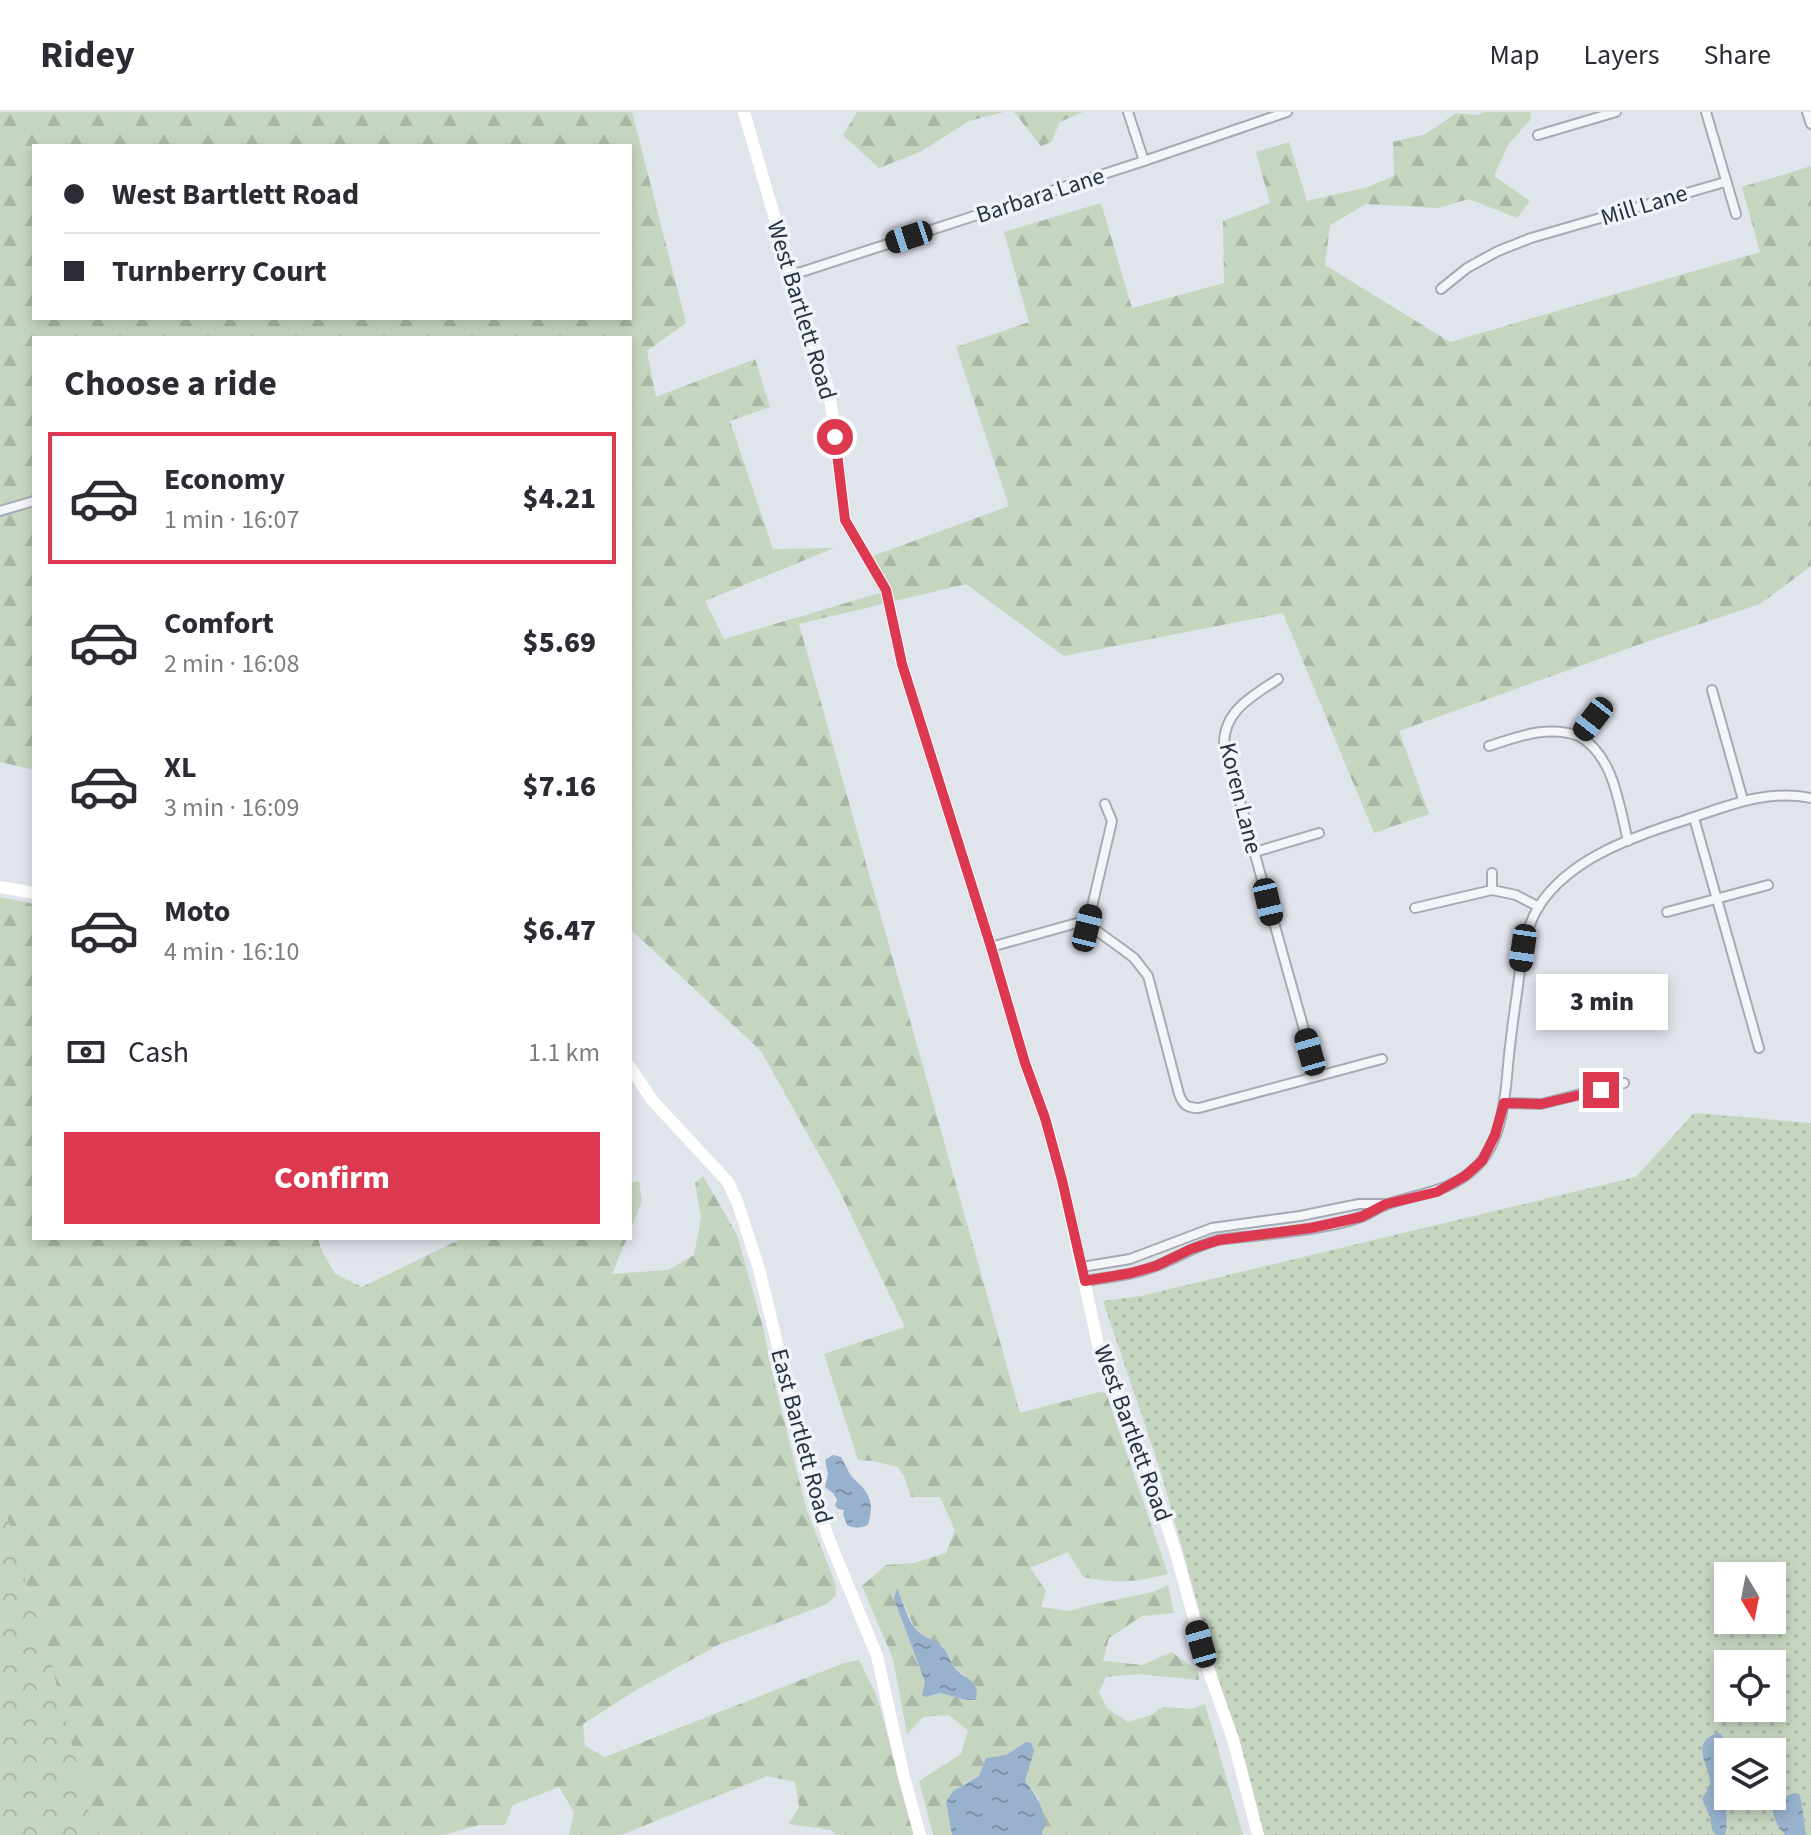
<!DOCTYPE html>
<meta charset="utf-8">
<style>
:root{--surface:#fff;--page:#f7f7f7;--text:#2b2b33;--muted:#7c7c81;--line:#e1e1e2;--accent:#dc3951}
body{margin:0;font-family:"Source Sans 3",sans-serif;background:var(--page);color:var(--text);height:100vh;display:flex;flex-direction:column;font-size:30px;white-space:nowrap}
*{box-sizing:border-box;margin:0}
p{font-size:26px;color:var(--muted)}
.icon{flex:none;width:44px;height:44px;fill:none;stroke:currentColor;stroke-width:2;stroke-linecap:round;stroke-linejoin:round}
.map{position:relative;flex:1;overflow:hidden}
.side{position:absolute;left:32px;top:224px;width:600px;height:904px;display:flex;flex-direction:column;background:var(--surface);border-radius:0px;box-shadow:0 4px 12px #0003}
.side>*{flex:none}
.banner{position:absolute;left:32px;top:32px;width:600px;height:176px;border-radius:0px;box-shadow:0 4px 12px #0003;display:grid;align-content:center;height:176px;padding:0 32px;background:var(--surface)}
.needle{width:52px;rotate:170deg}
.controls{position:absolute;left:1714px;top:1450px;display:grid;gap:16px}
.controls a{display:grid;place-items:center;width:72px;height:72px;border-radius:0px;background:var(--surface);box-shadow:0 4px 12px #0003;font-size:40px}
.end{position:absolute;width:36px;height:36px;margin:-18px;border:10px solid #dc3951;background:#fff;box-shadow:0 0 0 4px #fff}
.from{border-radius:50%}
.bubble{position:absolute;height:56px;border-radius:0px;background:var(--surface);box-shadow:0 4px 12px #0003;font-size:26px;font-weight:800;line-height:56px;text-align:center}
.car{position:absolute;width:24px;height:48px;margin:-24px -12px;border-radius:10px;box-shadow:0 0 6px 2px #0007;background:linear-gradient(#222 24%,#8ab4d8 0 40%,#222 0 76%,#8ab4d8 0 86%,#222 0)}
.banner b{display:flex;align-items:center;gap:28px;height:76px;font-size:30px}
.banner b+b{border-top:2px solid var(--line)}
.banner i{width:20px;height:20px;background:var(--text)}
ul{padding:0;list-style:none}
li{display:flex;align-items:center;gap:24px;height:132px;margin:0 16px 12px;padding:0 16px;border:4px solid transparent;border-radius:0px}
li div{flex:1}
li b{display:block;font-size:30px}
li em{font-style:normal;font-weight:800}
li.on{border-color:var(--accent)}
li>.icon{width:72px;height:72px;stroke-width:1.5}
h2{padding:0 32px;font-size:36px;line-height:96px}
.pay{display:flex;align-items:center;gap:20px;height:88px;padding:0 32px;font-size:30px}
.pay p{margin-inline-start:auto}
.cta{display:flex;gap:16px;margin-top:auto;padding:16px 32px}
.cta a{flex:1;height:92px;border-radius:0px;background:var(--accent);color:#fff;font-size:32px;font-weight:800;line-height:92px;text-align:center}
header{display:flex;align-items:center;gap:48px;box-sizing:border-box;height:112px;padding:0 40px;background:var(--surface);border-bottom:2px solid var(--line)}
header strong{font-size:38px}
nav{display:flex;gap:44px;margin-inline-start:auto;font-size:28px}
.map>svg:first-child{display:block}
</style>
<header>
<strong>Ridey</strong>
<nav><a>Map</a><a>Layers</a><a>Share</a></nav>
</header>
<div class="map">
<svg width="1811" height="1723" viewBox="0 0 1811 1723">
<defs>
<pattern id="grass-dots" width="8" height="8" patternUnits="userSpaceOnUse" patternTransform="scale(2)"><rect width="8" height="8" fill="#c6d5c0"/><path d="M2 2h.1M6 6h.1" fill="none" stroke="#aab7a6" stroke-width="1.8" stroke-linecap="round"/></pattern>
<pattern id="forest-firs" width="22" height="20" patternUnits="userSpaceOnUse" patternTransform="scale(2)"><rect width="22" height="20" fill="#c6d5c0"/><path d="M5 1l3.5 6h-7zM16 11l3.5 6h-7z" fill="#aab7a6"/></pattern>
<pattern id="park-crowns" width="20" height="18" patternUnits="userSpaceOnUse" patternTransform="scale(2)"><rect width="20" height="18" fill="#c6d5c0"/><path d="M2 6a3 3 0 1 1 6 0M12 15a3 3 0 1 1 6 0" fill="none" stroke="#aab7a6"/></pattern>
<pattern id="water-ripples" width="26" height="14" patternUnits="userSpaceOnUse" patternTransform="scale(2)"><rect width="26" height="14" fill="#98b2ce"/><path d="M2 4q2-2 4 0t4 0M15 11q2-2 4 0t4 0" fill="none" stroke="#7c91a9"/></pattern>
</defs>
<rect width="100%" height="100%" fill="#e0e4eb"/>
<path fill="url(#grass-dots)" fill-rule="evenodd" d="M 1694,1001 L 1811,1011 L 1811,1723 L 1262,1723 L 1160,1357 L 1103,1189 L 1141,1184 L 1636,1065 ZM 1728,1464 L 1772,1464 L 1772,1508 L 1728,1508 ZM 1728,1552 L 1772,1552 L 1772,1596 L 1728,1596 ZM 1728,1640 L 1772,1640 L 1772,1684 L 1728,1684 Z"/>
<g fill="url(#forest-firs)" fill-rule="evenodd">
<path d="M 0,0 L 632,0 L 686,211 L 647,239 L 656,285 L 755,247 L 770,295 L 730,309 L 773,437 L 834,436 L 705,489 L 724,527 L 880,481 L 862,448 L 1009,394 L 956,235 L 1029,210 L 1004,120 L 1101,91 L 1132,196 L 1224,171 L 1223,109 L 1270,91 L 1256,40 L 1289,30 L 1307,89 L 1368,75 L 1394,64 L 1393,30 L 1426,22 L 1456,1 L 1478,3 L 1485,0 L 1531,0 L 1530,8 L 1508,33 L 1494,64 L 1530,89 L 1517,106 L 1469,87 L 1438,96 L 1366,92 L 1330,113 L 1325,153 L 1450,230 L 1760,140 L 1742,75 L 1811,54 L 1811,454 L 1760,492 L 1652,528 L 1399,619 L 1429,702 L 1374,721 L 1283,501 L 1064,544 L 966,472 L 799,512 L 1020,1301 L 1099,1280 L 1106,1281 L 1168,1462 C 1137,1470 1116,1472 1083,1465 L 1068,1440 L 1030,1456 L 1046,1479 L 1041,1495 L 1070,1499 L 1091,1493 L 1153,1480 L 1168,1473 L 1174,1501 L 1142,1504 L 1109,1526 L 1103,1549 L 1142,1553 L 1172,1540 L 1198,1559 L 1199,1568 L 1137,1562 L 1106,1565 L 1099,1580 L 1107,1596 L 1128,1610 L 1151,1603 L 1163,1595 L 1192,1597 L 1205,1592 L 1243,1723 L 1043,1723 L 1038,1685 L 1025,1669 L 1033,1639 L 1026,1630 L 1006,1643 L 986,1646 L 979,1664 L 965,1671 L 946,1690 L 952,1723 L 933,1723 L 919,1669 L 961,1642 L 968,1618 L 948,1603 L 923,1605 L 907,1622 L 893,1547 L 862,1474 L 886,1453 L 914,1451 L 946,1441 L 955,1418 L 940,1385 L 911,1385 L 904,1364 L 898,1355 L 873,1349 L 858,1348 L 824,1242 L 905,1215 L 839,1078 L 761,939 L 630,817 L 630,226 L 34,226 L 34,658 L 0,650 ZM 34,34 L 630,34 L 630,206 L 34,206 ZM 897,1477 L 916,1519 L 943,1535 L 949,1542 L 954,1556 L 966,1564 L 966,1588 L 940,1581 L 927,1585 L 925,1570 L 894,1487 Z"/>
<path d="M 857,0 L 1004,0 L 969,9 L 920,40 L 879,56 L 843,23 Z"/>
<path d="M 1014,0 L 1083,0 L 1060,10 L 1051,30 L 1041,34 Z"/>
<path d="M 0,785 L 34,792 L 34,1126 L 318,1126 L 321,1137 L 335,1162 L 362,1175 L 463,1126 L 627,1126 L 612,1162 L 668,1158 L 694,1143 L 701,1106 L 695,1071 L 703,1064 L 737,1123 L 763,1215 L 772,1260 L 806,1396 L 835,1471 L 836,1483 L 827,1492 L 718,1533 L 638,1577 L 583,1612 L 585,1634 L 605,1645 L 844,1551 L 859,1548 L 877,1584 L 914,1723 L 836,1723 L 831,1718 L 789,1712 L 799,1695 L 795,1670 L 767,1664 L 621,1723 L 569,1723 L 574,1700 L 559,1675 L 513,1693 L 505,1713 L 479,1713 L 444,1723 L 0,1723 Z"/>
<path d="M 639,1069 L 642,1090 L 630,1118 L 630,1071 Z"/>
</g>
<path fill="url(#park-crowns)" d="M 0,1379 L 26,1471 L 51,1551 L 95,1723 L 0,1723 Z"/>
<g fill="url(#water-ripples)">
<path d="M 833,1343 L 841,1345 C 845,1352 849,1362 854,1367 C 871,1382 874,1391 868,1413 C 861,1416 854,1417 847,1413 L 843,1402 L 844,1398 L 838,1397 L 835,1394 L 837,1388 L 833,1381 L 825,1375 L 828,1362 L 825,1348 Z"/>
<path d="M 897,1476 C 903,1489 906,1505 915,1516 C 920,1524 933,1527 941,1534 C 949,1540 949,1547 954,1555 C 962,1567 981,1566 976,1588 L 966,1588 L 940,1581 L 926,1585 L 922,1583 L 925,1570 L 894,1487 Z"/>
<path d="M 1717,1621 L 1721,1622 L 1723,1626 L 1719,1645 L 1720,1657 L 1728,1664 C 1728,1674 1726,1684 1726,1694 C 1726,1704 1728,1713 1725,1723 L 1716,1723 L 1712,1718 L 1710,1705 L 1702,1687 C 1705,1681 1711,1676 1710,1669 C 1708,1650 1690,1631 1717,1621 Z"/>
<path d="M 1026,1630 L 1031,1631 L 1034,1639 L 1025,1669 C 1037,1684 1042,1693 1046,1712 L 1042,1720 L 1043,1723 L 952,1723 L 946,1690 L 953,1679 L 979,1664 L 986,1646 L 1006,1643 Z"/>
<path d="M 1794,1681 L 1799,1682 C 1804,1694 1803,1710 1806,1723 L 1785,1723 C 1777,1712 1770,1702 1774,1689 Z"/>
</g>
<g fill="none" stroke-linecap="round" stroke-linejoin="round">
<defs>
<g id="street">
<path d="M 1128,0 L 1144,49"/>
<path d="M 1706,0 L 1736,102"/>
<path d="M 1807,0 L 1811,12"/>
<path d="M 1538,23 L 1616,0"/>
<path d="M 792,163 L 1144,49 L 1287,0"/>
<path d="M 1441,177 L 1467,156 L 1498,139 L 1531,126 L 1725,70"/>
<path d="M 0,399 L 34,389"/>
<path d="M 1278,567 C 1253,584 1224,598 1224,632 L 1317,964"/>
<path d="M 1712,578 L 1743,688"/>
<path d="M 1579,624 C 1614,644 1619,693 1628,729"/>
<path d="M 1489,634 C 1520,624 1548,613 1579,624 L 1593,607"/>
<path d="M 1694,706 L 1759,936"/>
<path d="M 1255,740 L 1319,721"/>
<path d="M 1492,778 L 1492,761"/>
<path d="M 1415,796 L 1492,778 L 1516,783 L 1539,795"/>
<path d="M 1667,800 L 1768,773"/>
<path d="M 1087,816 L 1112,709 L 1105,692"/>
<path d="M 991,835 L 1077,811 L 1097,819 L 1122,837 L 1134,846 L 1148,864 L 1179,982 C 1183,993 1187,996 1199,996 L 1382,947"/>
<path d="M 1504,991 L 1541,992 L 1624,971"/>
<path d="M 1082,1155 L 1130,1147 L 1212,1116 L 1300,1104 L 1359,1092 L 1385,1092"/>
<path d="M 1085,1169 C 1109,1165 1134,1163 1156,1154 C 1177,1146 1195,1134 1218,1128 C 1229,1126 1242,1125 1254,1124 C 1286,1120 1331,1116 1361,1105 C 1370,1102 1378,1095 1388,1092 C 1419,1081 1451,1080 1476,1055 C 1499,1033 1504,996 1507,965 C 1509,937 1513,909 1517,881 C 1521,852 1523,820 1539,794 C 1569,748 1627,727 1676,711 C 1721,697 1763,676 1811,686"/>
</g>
</defs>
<use href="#street" stroke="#a5abb6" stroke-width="12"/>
<use href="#street" stroke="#f3f5f8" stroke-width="8"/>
<g stroke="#fff" stroke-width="12">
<path d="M 744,0 L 784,138 L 827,273 L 831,293 L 845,408 L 886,478 L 902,552 L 991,835 L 1025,951 L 1045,1006 L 1062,1068 L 1101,1246 L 1148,1356 L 1176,1441 L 1208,1557 L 1233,1627 L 1258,1723"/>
<path d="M 0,775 L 34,781"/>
<path d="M 630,955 L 652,988 L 728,1070 L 738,1092 L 759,1157 L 813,1379 L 828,1425 L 877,1544 L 904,1665 L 920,1723"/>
</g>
</g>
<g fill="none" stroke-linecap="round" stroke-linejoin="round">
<path stroke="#dc3951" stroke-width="10" d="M 835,325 L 845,408 L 886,478 L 902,552 L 991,835 L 1025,951 L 1045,1006 L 1062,1068 L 1085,1169 L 1131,1161 L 1156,1154 L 1191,1137 L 1219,1128 L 1311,1116 L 1338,1110 L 1361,1105 L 1386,1092 L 1437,1080 L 1465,1064 L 1482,1049 L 1495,1023 L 1504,991 L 1541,992 L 1601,978"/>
</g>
<g text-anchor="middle" stroke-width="7" stroke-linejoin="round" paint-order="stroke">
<g font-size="24" fill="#273144" stroke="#f0f3f8">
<text transform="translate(1040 83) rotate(-18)" y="8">Barbara Lane</text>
<text transform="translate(1644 93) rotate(-17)" y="8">Mill Lane</text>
<text transform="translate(802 198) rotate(73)" y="8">West Bartlett Road</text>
<text transform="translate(1241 686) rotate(76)" y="8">Koren Lane</text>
<text transform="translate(1133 1321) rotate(70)" y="8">West Bartlett Road</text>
<text transform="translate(802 1324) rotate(75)" y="8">East Bartlett Road</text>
</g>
</g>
</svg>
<div class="controls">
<a><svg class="needle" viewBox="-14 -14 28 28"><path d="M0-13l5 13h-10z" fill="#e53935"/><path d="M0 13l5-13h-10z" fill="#7c7c81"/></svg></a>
<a><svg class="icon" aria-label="locate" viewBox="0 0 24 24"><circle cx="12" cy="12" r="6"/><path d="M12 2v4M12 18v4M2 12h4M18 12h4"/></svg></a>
<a><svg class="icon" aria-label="layers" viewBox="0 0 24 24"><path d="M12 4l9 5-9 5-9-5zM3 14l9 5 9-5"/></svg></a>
</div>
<i class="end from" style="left:835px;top:325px"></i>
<i class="end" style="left:1601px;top:978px"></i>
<div class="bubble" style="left:1536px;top:862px;width:132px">3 min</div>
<i class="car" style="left:909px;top:125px;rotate:252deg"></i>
<i class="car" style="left:1593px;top:607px;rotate:218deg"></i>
<i class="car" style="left:1268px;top:790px;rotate:167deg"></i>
<i class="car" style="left:1087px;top:816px;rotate:14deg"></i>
<i class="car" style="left:1523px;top:836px;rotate:188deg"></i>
<i class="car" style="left:1310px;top:940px;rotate:344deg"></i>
<i class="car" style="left:1201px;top:1532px;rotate:344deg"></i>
<div class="banner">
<b><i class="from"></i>West Bartlett Road</b>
<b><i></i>Turnberry Court</b>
</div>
<section class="side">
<h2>Choose a ride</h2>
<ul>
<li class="on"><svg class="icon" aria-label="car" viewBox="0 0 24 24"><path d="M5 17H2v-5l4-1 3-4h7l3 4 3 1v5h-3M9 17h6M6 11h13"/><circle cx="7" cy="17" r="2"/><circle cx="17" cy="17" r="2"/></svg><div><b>Economy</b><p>1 min · 16:07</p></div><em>$4.21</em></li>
<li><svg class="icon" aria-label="car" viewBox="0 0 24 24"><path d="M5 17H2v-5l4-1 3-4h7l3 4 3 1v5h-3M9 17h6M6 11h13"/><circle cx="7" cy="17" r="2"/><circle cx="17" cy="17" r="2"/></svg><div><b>Comfort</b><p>2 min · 16:08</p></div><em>$5.69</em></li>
<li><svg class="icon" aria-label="car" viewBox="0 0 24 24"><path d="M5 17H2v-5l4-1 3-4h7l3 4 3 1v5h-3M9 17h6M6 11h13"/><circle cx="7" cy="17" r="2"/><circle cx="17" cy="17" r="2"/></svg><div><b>XL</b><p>3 min · 16:09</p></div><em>$7.16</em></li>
<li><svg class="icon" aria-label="car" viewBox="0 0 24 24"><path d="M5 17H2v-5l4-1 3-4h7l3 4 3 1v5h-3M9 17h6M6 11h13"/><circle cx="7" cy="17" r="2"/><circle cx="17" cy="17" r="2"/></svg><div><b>Moto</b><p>4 min · 16:10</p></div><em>$6.47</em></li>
</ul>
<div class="pay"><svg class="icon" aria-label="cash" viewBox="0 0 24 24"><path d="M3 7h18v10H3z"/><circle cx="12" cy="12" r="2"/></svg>Cash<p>1.1 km</p></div>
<div class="cta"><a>Confirm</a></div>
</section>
</div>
